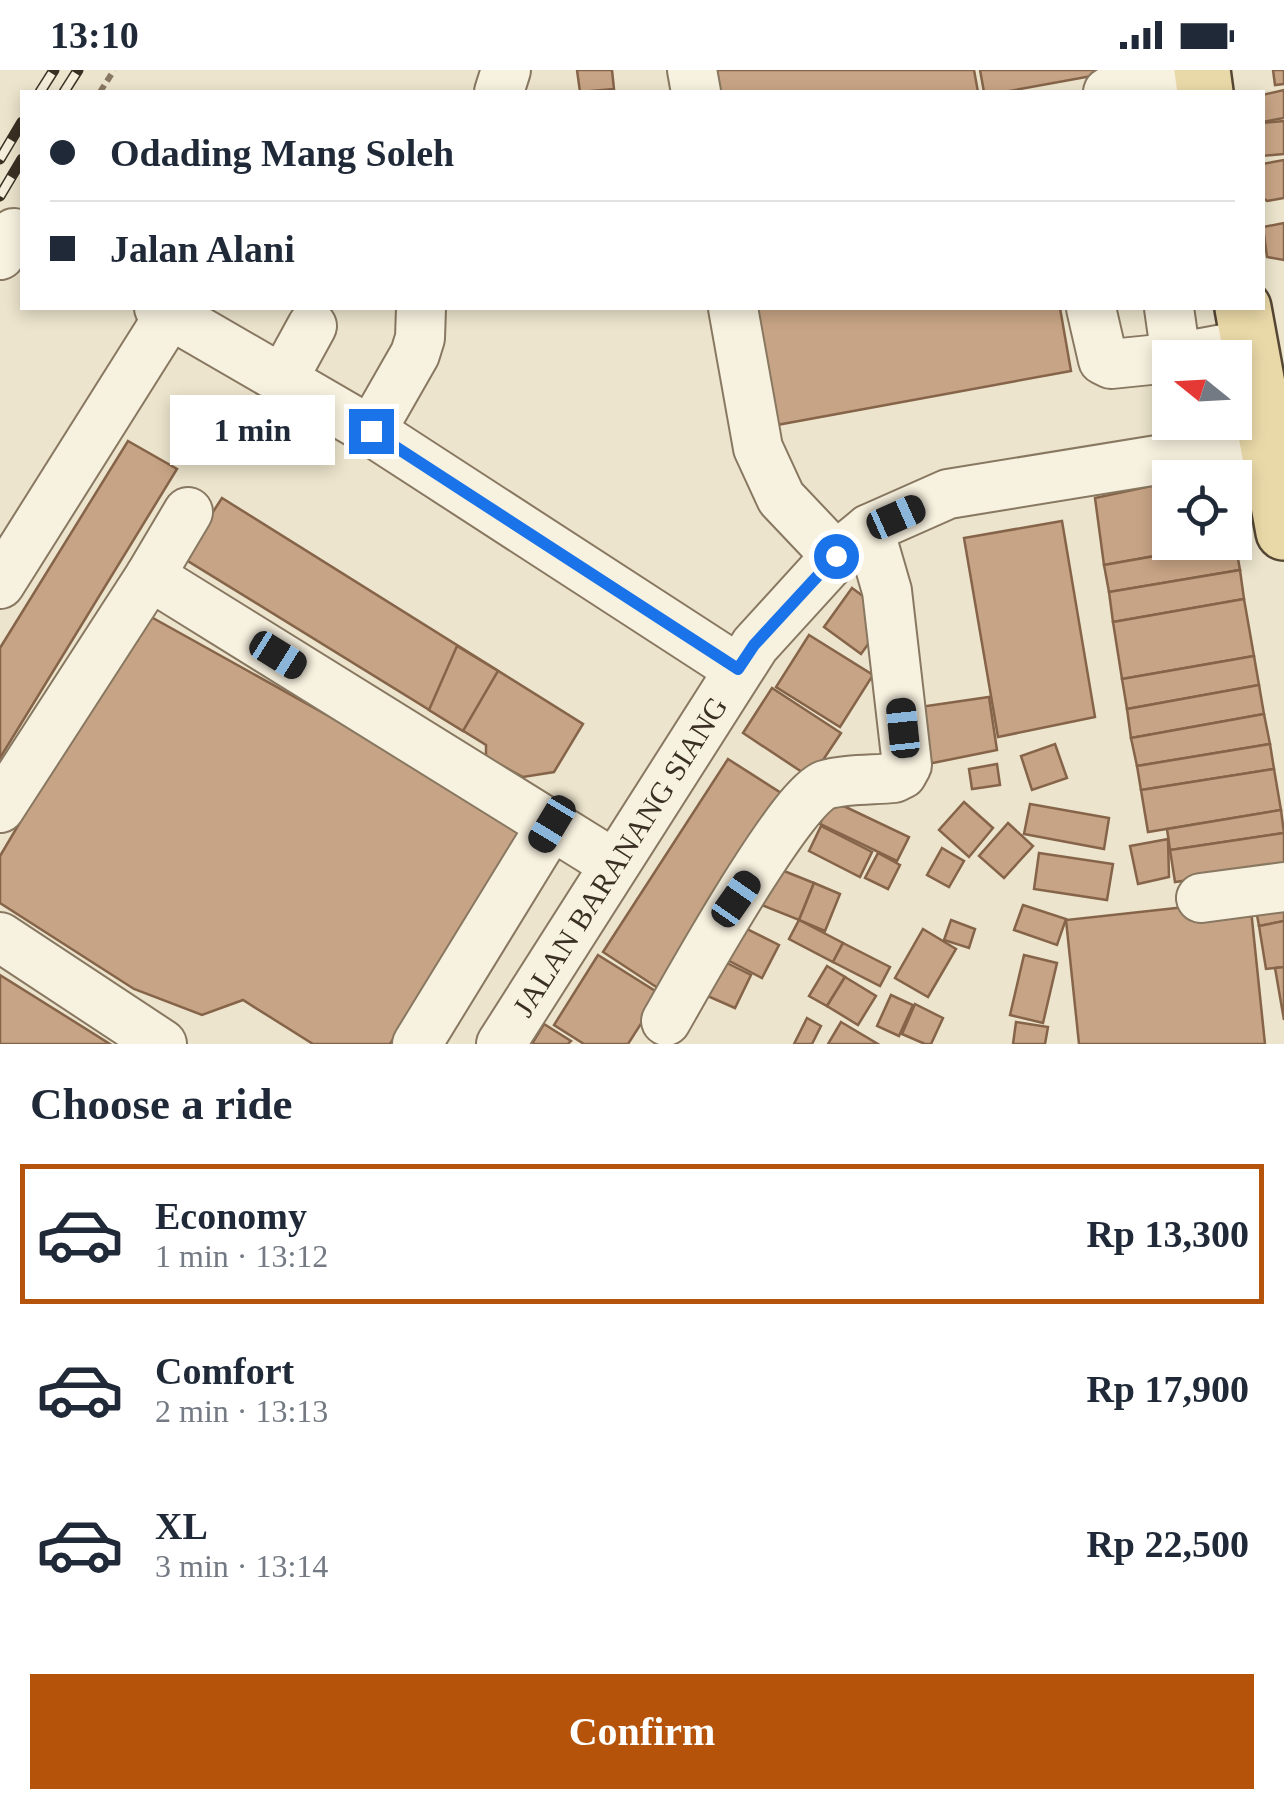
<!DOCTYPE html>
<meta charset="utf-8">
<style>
:root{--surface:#fff;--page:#f2f2f3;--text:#1f2937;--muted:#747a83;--line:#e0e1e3;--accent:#b45309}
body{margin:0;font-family:Georgia,serif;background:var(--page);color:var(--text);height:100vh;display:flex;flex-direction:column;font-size:38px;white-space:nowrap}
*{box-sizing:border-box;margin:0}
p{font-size:32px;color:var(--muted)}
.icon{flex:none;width:55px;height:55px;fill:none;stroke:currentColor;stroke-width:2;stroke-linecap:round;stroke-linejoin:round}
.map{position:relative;height:974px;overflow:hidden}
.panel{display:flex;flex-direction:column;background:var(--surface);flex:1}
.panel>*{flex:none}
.top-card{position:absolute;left:20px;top:20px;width:1245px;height:220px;border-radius:0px;box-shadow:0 5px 15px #0003;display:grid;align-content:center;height:220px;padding:0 30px;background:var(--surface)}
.needle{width:65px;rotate:288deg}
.tools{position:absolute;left:1152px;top:270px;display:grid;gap:20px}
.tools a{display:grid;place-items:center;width:100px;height:100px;border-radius:0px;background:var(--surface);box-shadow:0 5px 15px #0003;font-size:50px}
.end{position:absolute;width:45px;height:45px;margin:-22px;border:12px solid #1a73e8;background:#fff;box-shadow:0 0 0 5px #fff}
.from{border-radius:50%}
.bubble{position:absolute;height:70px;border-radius:0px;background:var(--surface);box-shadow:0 5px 15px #0003;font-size:32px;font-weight:700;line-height:70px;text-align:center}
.car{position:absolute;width:30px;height:60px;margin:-30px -15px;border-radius:12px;box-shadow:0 0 8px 2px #0007;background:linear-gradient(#222 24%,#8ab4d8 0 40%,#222 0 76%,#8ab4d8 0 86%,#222 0)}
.top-card b{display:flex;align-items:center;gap:35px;height:95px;font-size:38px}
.top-card b+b{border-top:2px solid var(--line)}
.top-card i{width:25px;height:25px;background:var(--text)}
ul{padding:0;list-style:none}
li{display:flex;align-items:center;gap:30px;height:140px;margin:0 20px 15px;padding:0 10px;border:5px solid transparent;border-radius:0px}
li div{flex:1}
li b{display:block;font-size:38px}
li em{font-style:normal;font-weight:700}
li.on{border-color:var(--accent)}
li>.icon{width:90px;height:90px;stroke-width:1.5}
h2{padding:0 30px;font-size:45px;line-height:120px}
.action{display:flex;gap:20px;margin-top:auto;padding:20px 30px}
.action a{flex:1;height:115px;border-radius:0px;background:var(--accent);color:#fff;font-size:40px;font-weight:700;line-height:115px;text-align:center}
.status{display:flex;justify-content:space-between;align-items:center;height:70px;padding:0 50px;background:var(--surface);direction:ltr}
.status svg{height:28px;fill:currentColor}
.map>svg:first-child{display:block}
</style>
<div class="status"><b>13:10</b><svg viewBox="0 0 49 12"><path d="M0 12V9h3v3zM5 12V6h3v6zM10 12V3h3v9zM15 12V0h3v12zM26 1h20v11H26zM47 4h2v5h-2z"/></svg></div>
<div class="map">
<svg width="1284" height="974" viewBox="0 0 1284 974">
<rect width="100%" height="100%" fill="#ece4cc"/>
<g fill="#c7a485" stroke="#856449" stroke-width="2.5">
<path d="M 577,0 L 612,0 L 614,19 L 580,22 Z"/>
<path d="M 715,0 L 974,0 L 978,22 L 719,22 Z"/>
<path d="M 980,0 L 1114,0 L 1114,2 L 1004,22 L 984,22 Z"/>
<path d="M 1273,0 L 1284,0 L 1284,14 L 1275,15 Z"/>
<path d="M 1284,20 L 1284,48 L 1262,52 L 1262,25 Z"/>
<path d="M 1284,51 L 1284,84 L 1262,86 L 1262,53 Z"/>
<path d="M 1284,90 L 1284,128 L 1267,131 L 1262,127 L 1262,94 Z"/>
<path d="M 1284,153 L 1284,190 L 1267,187 L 1263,157 Z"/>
<path d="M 757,238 L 1060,238 L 1071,301 L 777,355 Z"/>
<path d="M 128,371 L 177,399 L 0,688 L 0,578 Z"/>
<path d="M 1170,412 L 1170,472 L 1233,472 L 1104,495 L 1095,428 Z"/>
<path d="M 222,428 L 583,654 L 554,702 L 523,707 L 486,687 L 486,675 L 183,488 Z"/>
<path d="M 1062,451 L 1095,647 L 998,667 L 964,468 Z"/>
<path d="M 1235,472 L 1240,500 L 1109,522 L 1104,495 Z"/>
<path d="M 1240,500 L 1244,529 L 1113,552 L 1109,522 Z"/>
<path d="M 852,518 L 889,545 L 861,584 L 824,557 Z"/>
<path d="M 1244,529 L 1254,586 L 1122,609 L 1113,552 Z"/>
<path d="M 144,543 L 528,757 L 390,974 L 313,974 L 243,930 L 202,945 L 134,919 L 0,833 L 0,786 Z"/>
<path d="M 809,565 L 873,605 L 840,657 L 776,617 Z"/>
<path d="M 457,576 L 498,601 L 463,661 L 429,640 Z"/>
<path d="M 1254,586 L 1259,615 L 1127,639 L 1122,609 Z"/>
<path d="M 1259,615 L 1264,644 L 1131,668 L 1127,639 Z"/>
<path d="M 772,618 L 841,663 L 811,708 L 743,663 Z"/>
<path d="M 989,627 L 997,680 L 913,697 L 906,639 Z"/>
<path d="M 1264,644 L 1270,674 L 1137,696 L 1131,668 Z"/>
<path d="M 1055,674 L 1067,708 L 1032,720 L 1021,686 Z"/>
<path d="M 1270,674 L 1274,699 L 1141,720 L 1137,696 Z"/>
<path d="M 728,689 L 795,732 L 670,926 L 603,882 Z"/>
<path d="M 997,694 L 1000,715 L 972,719 L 969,699 Z"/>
<path d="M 1274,699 L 1281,740 L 1148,762 L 1141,720 Z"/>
<path d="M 831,730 L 909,767 L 897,791 L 820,754 Z"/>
<path d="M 964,732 L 993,758 L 969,787 L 939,760 Z"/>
<path d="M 1030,734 L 1109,748 L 1104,779 L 1024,764 Z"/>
<path d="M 1281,740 L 1284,763 L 1170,780 L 1167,759 Z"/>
<path d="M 1008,753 L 1033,776 L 1004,808 L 979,786 Z"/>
<path d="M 821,756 L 872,782 L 860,807 L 809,781 Z"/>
<path d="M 1284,763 L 1284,792 L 1281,797 L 1175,812 L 1170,780 Z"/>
<path d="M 1168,769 L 1169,807 L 1138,814 L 1130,776 Z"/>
<path d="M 942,778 L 964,791 L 949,817 L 927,805 Z"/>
<path d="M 878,783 L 900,795 L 888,819 L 865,808 Z"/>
<path d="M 1039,783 L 1113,794 L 1107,830 L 1034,819 Z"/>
<path d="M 774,797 L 814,813 L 799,850 L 759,834 Z"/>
<path d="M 814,813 L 840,824 L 825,861 L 799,850 Z"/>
<path d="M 1284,823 L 1284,851 L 1259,856 L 1254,829 Z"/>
<path d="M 1250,830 L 1265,974 L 1079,974 L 1066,850 Z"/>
<path d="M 1023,835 L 1066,849 L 1057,875 L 1014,860 Z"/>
<path d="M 799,850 L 843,873 L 833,892 L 789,869 Z"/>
<path d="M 951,850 L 975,859 L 969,878 L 944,870 Z"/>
<path d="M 1284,851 L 1284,897 L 1266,899 L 1259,856 Z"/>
<path d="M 735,853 L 779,875 L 762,908 L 718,885 Z"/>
<path d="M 923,859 L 956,879 L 928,927 L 895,908 Z"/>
<path d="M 843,873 L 890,897 L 880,916 L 833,892 Z"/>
<path d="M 709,884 L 751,905 L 735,938 L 694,920 Z"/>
<path d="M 598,885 L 660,924 L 628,974 L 584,974 L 554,955 Z"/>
<path d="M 1024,885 L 1057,893 L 1043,953 L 1010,945 Z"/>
<path d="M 827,896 L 845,907 L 827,936 L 809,926 Z"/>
<path d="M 1284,897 L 1284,950 L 1275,898 Z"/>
<path d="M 0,905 L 110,974 L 0,974 Z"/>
<path d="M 845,907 L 876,926 L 858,955 L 827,936 Z"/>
<path d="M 891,925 L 913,935 L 899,966 L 877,956 Z"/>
<path d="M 915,934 L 943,948 L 931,974 L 925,974 L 902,964 Z"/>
<path d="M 807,948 L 821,956 L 812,974 L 794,974 Z"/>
<path d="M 841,952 L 878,974 L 828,974 Z"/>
<path d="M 1016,952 L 1048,957 L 1045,974 L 1013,974 Z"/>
<path d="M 544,954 L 571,971 L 568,974 L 532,974 Z"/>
</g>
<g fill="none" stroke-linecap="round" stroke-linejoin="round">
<defs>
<g id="minor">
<path d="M 692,0 L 696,22"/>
<path d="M 499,22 L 506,0"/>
<path d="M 1108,22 L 1203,10"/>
<path d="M 0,185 L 14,163"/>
<path d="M 159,238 L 371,361 L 738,599"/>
<path d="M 733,238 L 758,378 L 781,428 L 836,486"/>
<path d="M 1091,238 L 1103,290 L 1111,294 L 1170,288"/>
<path d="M 1169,238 L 1176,287"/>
<path d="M 1174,288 L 1250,274"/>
<path d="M 283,309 L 312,256"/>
<path d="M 371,361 L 415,284 L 420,268 L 421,238"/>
<path d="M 150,506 L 188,442"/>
<path d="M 0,514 L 170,244"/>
<path d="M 0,738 L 150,506 L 614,794"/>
<path d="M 1201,828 L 1284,817"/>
<path d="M 0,867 L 162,974"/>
<path d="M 666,951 C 689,911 791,727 825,715 C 844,709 874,710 894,708 L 902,704 L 907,695 L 887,521 L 869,459"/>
<path d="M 417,974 L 552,754"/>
<path id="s1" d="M 501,974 L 755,575 L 836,486 L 869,459 L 948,424 L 1268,372"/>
</g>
<g id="major">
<path d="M 1202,0 L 1205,22"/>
<path d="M 1243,238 L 1284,462"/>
</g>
</defs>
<use href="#minor" stroke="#887861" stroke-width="52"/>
<use href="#major" stroke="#564634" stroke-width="60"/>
<path stroke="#887861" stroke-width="6" stroke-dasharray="8 5" stroke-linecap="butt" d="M 100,22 L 114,0"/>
<use href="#minor" stroke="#f7f1df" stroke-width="48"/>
<use href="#major" stroke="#ead9a8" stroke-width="55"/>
<defs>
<g id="rail">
<path d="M 40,22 L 54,0"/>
<path d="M 64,22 L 78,0"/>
<path d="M 0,89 L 22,52"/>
<path d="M 0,126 L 22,89"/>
</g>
</defs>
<use href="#rail" stroke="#3a2f23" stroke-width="11"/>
<use href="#rail" stroke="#f4eedb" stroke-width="8" stroke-dasharray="22" stroke-linecap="butt"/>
</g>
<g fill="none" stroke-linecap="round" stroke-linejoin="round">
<path stroke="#1a73e8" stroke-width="12" d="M 371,361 L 738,599 L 754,575 L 836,486"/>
</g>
<g text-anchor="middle" stroke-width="8" stroke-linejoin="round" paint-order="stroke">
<g font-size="30" fill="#3a2f23" stroke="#f4eedb">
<text dy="10" stroke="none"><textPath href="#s1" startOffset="222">JALAN BARANANG SIANG</textPath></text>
</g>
</g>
</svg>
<div class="tools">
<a><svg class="needle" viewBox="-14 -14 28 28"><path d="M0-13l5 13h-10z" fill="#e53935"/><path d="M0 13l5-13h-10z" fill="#747a83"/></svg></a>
<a><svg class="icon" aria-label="locate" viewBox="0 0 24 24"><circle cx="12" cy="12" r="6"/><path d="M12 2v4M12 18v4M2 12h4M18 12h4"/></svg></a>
</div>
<i class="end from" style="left:836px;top:486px"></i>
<i class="end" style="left:371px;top:361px"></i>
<div class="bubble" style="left:170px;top:325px;width:165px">1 min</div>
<i class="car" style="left:896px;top:447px;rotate:66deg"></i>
<i class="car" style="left:278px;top:585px;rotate:122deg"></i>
<i class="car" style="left:903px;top:658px;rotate:354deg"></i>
<i class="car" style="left:552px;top:754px;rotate:211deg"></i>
<i class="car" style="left:736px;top:829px;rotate:35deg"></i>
<div class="top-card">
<b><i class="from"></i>Odading Mang Soleh</b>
<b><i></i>Jalan Alani</b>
</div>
</div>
<section class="panel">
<h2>Choose a ride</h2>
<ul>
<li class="on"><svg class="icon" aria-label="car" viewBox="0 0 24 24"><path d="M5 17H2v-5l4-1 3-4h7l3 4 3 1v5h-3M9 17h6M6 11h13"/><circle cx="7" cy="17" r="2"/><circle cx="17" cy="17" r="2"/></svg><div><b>Economy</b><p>1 min · 13:12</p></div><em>Rp 13,300</em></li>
<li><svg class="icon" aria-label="car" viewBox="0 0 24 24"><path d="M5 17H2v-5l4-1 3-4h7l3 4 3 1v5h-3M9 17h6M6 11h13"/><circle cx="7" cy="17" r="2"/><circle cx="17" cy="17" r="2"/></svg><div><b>Comfort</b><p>2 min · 13:13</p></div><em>Rp 17,900</em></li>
<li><svg class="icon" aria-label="car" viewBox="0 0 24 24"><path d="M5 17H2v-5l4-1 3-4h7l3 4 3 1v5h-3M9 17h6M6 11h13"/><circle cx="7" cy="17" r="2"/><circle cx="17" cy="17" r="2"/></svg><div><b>XL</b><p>3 min · 13:14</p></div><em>Rp 22,500</em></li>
</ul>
<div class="action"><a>Confirm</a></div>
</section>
